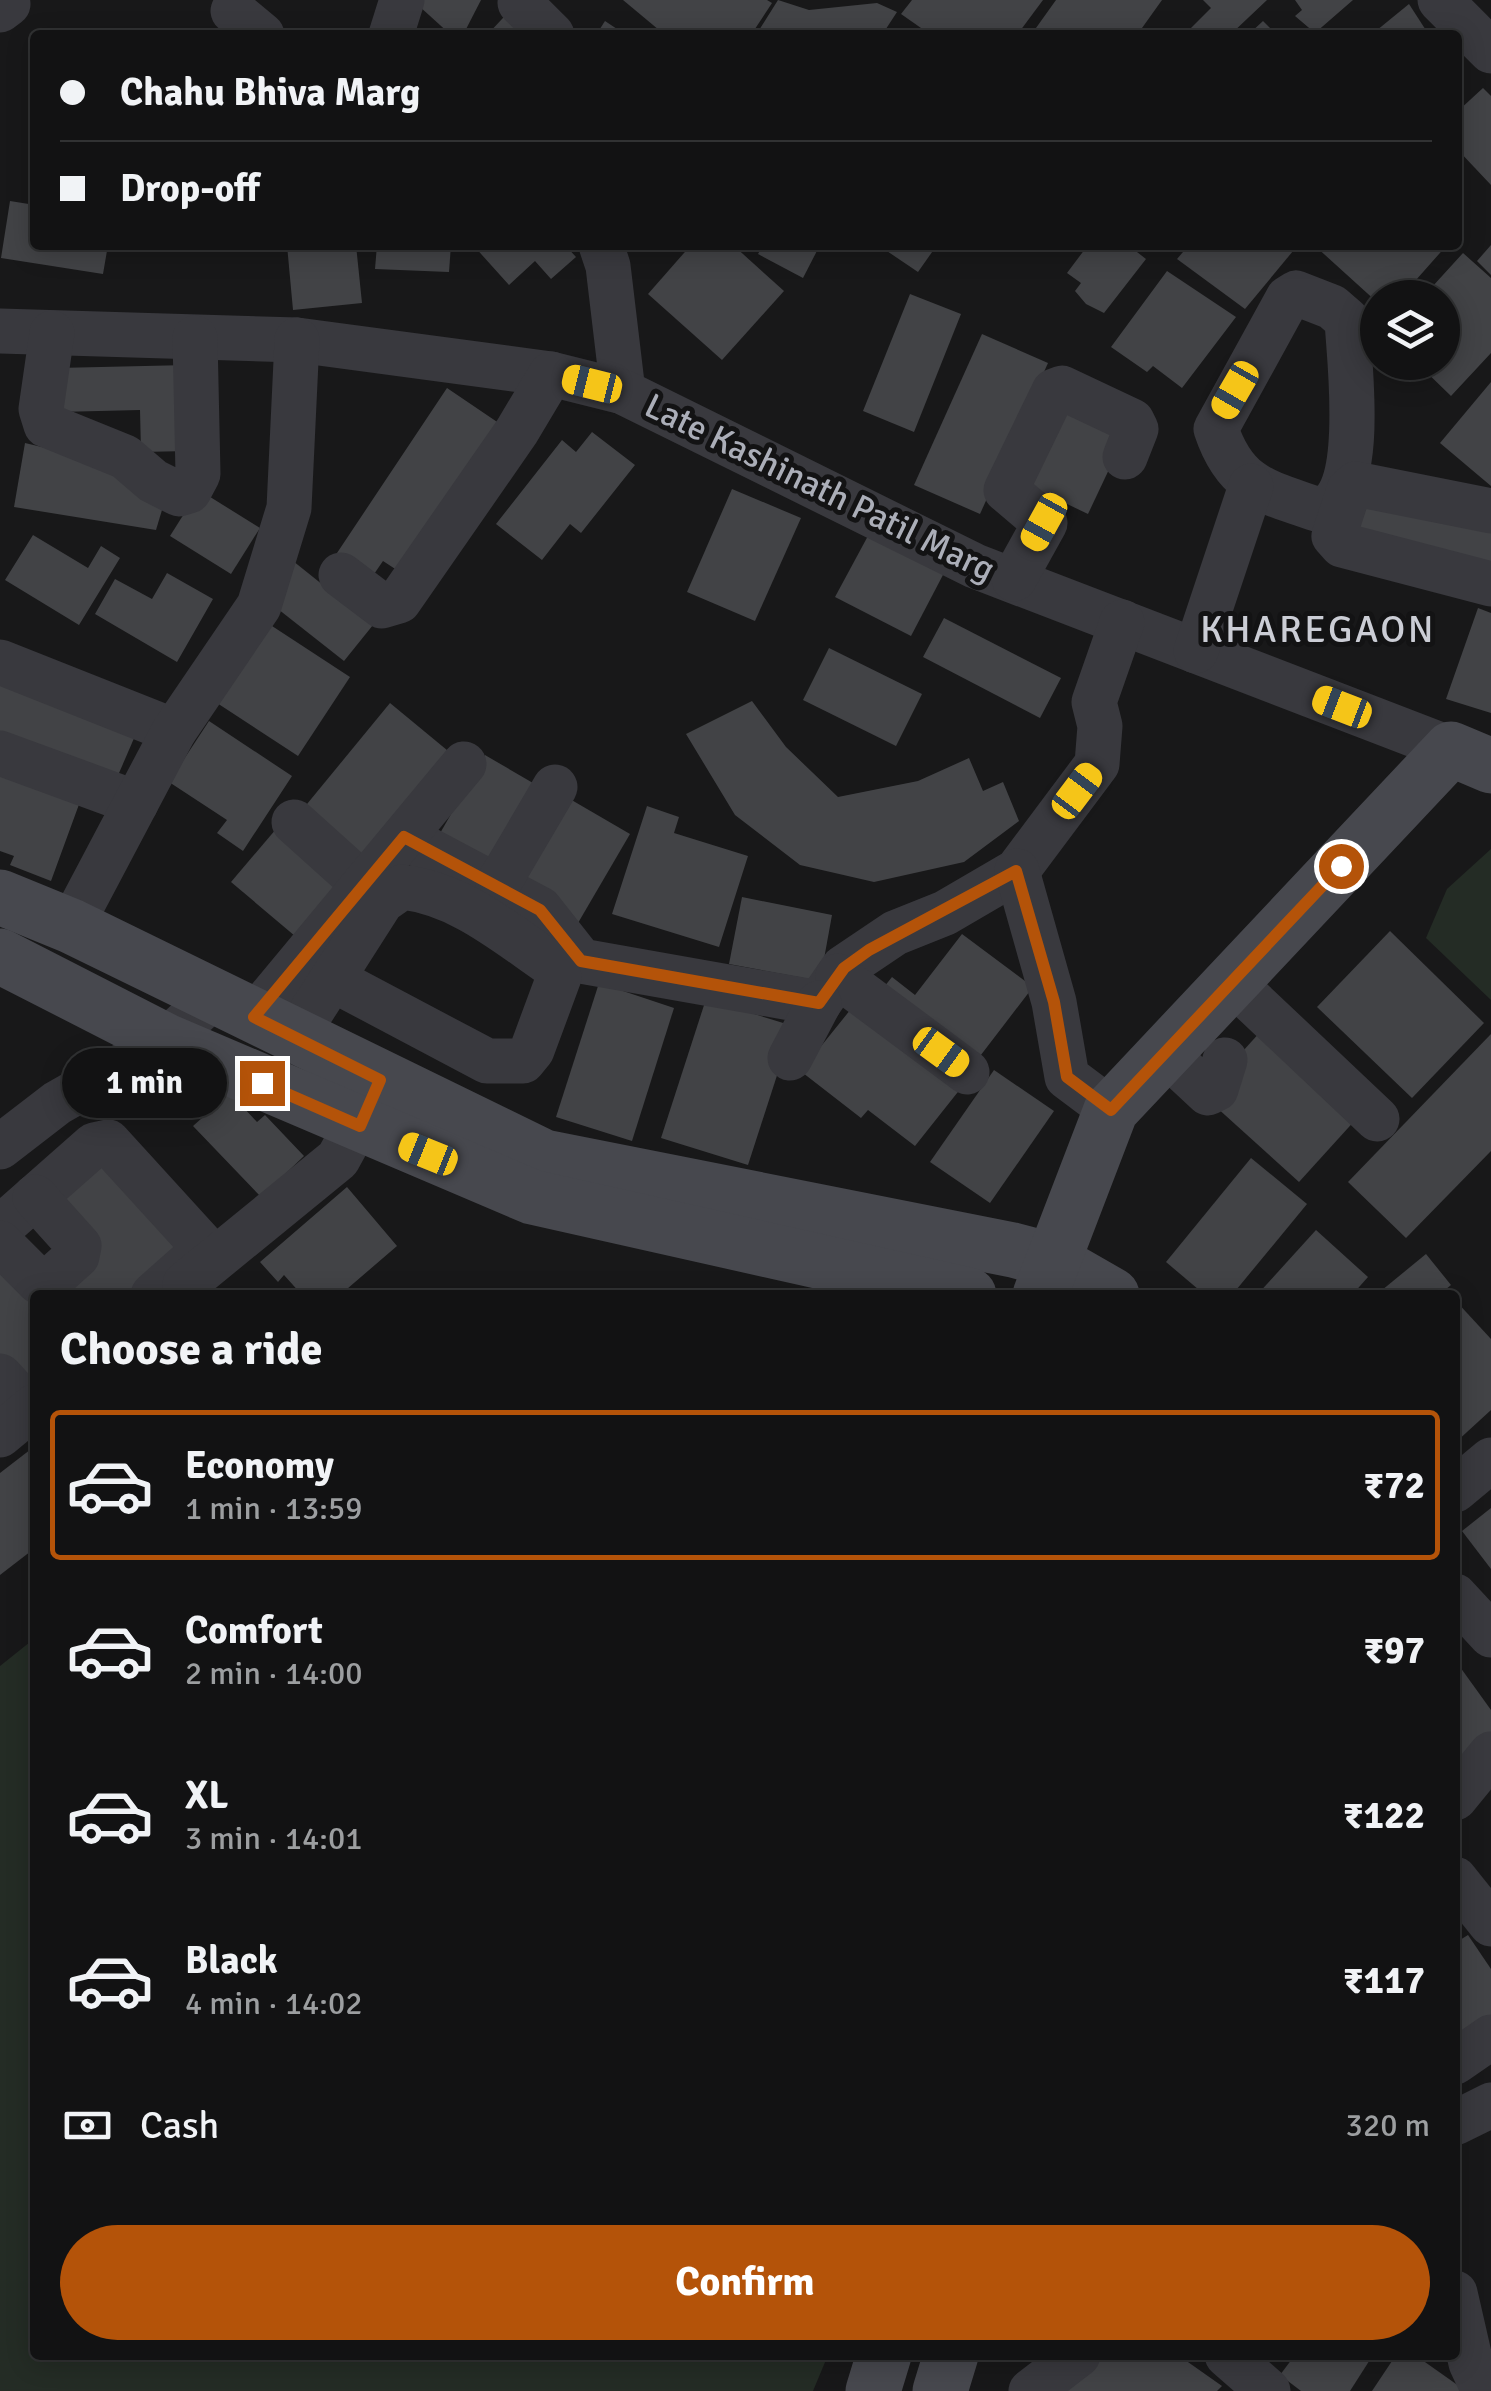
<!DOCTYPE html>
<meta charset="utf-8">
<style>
:root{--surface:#121213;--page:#1f2021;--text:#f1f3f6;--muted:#9c9ea0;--line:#313233;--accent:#b45309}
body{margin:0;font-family:Signika,sans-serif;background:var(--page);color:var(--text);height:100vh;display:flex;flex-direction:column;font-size:38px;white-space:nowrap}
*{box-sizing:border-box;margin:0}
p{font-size:32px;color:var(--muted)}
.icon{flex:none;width:55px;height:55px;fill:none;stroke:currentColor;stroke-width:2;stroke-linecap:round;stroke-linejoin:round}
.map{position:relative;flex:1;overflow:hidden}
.sheet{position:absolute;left:30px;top:1290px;width:1430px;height:1070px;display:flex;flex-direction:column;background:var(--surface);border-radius:10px;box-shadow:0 5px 25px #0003,0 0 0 2px var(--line)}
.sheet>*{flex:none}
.hud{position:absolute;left:30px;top:30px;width:1432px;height:220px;border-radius:10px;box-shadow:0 5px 25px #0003,0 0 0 2px var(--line);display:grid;align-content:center;height:220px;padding:0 30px;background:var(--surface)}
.fabs{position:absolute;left:1360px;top:280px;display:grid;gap:20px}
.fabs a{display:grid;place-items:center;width:100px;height:100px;border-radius:50%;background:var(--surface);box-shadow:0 5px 25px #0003,0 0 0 2px var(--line);font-size:50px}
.end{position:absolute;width:45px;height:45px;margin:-22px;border:12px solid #b45309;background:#fff;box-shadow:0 0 0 5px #fff}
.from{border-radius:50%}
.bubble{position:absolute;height:70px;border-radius:35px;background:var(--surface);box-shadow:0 5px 25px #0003,0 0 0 2px var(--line);font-size:32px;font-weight:800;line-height:70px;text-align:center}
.car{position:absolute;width:30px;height:60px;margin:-30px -15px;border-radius:12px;box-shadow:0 0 8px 2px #0007;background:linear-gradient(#f5c518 24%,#345 0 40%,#f5c518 0 76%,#345 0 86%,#f5c518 0)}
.hud b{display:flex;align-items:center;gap:35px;height:95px;font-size:38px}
.hud b+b{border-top:2px solid var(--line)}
.hud i{width:25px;height:25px;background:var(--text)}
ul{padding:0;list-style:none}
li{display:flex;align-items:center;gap:30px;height:150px;margin:0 20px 15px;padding:0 10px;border:5px solid transparent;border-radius:10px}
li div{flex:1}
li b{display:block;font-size:38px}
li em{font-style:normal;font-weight:800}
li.active{border-color:var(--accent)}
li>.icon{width:90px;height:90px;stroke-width:1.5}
h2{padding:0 30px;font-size:45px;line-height:120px}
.pay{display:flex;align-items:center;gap:25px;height:110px;padding:0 30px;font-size:38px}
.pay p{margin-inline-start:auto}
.action{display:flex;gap:20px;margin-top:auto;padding:20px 30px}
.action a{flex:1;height:115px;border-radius:60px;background:var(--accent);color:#fff;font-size:40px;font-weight:800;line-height:115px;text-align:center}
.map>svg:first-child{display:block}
</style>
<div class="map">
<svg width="1491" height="2391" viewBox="0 0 1491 2391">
<rect width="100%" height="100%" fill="#181819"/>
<g fill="#242c25">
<path d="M 1491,849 L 1491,1000 L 1426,938 L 1447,889 Z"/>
<path d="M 35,1638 L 35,2355 L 828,2355 L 813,2391 L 0,2391 L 0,1666 Z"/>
</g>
<g fill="#424346">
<path d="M 423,0 L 481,0 L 463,35 L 451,35 L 419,6 Z"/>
<path d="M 623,0 L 767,0 L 772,3 L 751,35 L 665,35 Z"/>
<path d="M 778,0 L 809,10 L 877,3 L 897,12 L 882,35 L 756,35 Z"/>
<path d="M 912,0 L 1043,0 L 1017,35 L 931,35 L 901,14 Z"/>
<path d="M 1056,0 L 1162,0 L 1137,35 L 1031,35 Z"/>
<path d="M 1203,0 L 1267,0 L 1230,35 L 1184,35 L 1211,8 Z"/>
<path d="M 1295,0 L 1353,0 L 1315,33 L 1295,16 L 1302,10 Z"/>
<path d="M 516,4 L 547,35 L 487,35 Z"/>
<path d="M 1409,4 L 1429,35 L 1371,35 Z"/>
<path d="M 605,21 L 626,35 L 596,35 Z"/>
<path d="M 1263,21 L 1277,35 L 1248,35 Z"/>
<path d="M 1483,88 L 1491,96 L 1491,185 L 1458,150 L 1458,111 Z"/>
<path d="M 10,201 L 35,205 L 35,245 L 108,245 L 103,274 L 1,258 Z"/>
<path d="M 287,245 L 356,245 L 362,303 L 293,310 Z"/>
<path d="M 377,245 L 451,245 L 449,272 L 375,269 Z"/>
<path d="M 473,245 L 565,245 L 576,257 L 551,279 L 535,261 L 509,285 Z"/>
<path d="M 691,245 L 733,245 L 784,291 L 722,360 L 648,294 Z"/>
<path d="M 763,245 L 820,245 L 803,278 L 758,254 Z"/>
<path d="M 878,245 L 937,245 L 918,272 Z"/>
<path d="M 1088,245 L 1128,245 L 1146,259 L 1104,313 L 1086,304 L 1075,291 L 1081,283 L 1067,273 Z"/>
<path d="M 1189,245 L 1298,245 L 1245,309 L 1177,259 Z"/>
<path d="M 1314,245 L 1447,245 L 1400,298 L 1378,298 L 1378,303 Z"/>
<path d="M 1491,245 L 1491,275 L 1477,261 Z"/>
<path d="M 1463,253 L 1491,278 L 1491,353 L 1451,396 L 1416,362 L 1442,362 L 1442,298 L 1422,298 Z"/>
<path d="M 1167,271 L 1236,317 L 1182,388 L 1153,366 L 1147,372 L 1111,347 Z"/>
<path d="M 910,294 L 961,314 L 914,432 L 863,411 Z"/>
<path d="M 982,334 L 1048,363 L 980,514 L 914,485 Z"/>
<path d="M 188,365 L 189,451 L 141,452 L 140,410 L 58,412 L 57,368 Z"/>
<path d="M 1491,382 L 1491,486 L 1440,443 Z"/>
<path d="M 447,388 L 509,430 L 409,578 L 383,561 L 372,577 L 337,553 Z"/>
<path d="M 1062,395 L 1129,427 L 1088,514 L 1021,482 Z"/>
<path d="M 592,432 L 635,465 L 581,533 L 570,524 L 542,560 L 496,524 L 562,440 L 576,452 Z"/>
<path d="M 25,443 L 126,467 L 165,500 L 156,530 L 14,507 Z"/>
<path d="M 1356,488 L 1491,517 L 1491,572 L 1344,540 Z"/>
<path d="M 732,489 L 801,518 L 755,621 L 687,592 Z"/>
<path d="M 199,490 L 260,528 L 231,574 L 170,536 Z"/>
<path d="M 869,534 L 944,573 L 911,636 L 835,597 Z"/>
<path d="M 33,535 L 88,568 L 101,546 L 120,558 L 79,625 L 5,580 Z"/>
<path d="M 293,561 L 373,625 L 344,661 L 264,598 Z"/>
<path d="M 167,573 L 213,599 L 177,662 L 95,614 L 115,579 L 152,599 Z"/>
<path d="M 1478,608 L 1491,613 L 1491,713 L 1446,699 Z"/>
<path d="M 944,618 L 1061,678 L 1040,718 L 923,657 Z"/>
<path d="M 269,624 L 350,677 L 298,756 L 217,703 Z"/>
<path d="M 829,648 L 922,694 L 896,746 L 803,700 Z"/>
<path d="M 0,673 L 138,729 L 113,787 L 0,740 Z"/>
<path d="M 752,701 L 786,747 L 838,797 L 918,781 L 969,758 L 983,791 L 1003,782 L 1019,821 L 964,862 L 874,882 L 800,865 L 735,815 L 686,734 Z"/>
<path d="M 390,703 L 459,760 L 366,871 L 298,815 Z"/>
<path d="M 209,721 L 292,776 L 243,851 L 217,833 L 227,820 L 169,782 Z"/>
<path d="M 485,755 L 545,790 L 495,877 L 435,842 Z"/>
<path d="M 0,763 L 85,788 L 51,881 L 10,865 L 14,856 L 0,851 Z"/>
<path d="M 563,795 L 630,834 L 578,923 L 511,884 Z"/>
<path d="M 647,806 L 679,817 L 674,833 L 748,856 L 719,947 L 612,914 Z"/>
<path d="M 282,822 L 358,887 L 308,947 L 231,882 Z"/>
<path d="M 742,897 L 832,915 L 820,981 L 729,964 Z"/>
<path d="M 1390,931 L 1484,1023 L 1412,1098 L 1317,1007 Z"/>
<path d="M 962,934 L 1033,987 L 974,1064 L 880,992 L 892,977 L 915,995 Z"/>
<path d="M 599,983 L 674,1008 L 632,1141 L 556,1117 Z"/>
<path d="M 706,999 L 793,1026 L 748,1165 L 661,1138 Z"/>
<path d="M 859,999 L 965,1083 L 915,1146 L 868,1110 L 861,1118 L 794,1066 L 818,1050 Z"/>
<path d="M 1262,1030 L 1358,1117 L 1299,1182 L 1215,1106 L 1223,1073 Z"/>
<path d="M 1491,1034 L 1491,1151 L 1406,1238 L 1348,1182 Z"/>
<path d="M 994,1070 L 1054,1111 L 990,1203 L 930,1162 Z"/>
<path d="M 230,1093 L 257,1122 L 265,1115 L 304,1156 L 261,1197 L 193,1126 Z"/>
<path d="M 105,1157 L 190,1257 L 145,1295 L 53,1295 L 53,1203 Z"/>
<path d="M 1251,1158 L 1307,1204 L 1232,1295 L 1205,1295 L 1166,1262 Z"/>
<path d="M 347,1187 L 397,1246 L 340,1295 L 302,1295 L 284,1275 L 278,1282 L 260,1262 Z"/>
<path d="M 1316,1230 L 1368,1277 L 1352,1295 L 1257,1295 Z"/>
<path d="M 0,1251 L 35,1295 L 35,1390 L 0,1354 Z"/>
<path d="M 1426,1254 L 1451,1285 L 1439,1295 L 1376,1295 Z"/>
<path d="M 1455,1300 L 1491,1339 L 1491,1410 L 1455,1443 Z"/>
<path d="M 35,1446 L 35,1548 L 0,1575 L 0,1473 Z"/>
<path d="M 1491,1508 L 1491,1569 L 1462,1531 Z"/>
<path d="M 1455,1660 L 1491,1710 L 1491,1735 L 1455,1768 Z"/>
<path d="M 1468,1935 L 1491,1969 L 1491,2022 L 1455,2047 L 1455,1943 Z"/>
<path d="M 1098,2355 L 1178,2355 L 1222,2386 L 1217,2391 L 1057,2391 Z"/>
<path d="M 1295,2355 L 1373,2355 L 1350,2391 L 1301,2391 L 1280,2375 Z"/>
<path d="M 1396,2355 L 1415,2355 L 1466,2391 L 1372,2391 Z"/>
</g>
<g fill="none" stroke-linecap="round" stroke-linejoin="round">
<g stroke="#39393e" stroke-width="45">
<path d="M 1440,0 L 1491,51"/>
<path d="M 520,3 L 552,35"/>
<path d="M 0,10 L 8,4"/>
<path d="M 233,11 L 262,35"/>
<path d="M 391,35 L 402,0"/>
<path d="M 601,245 L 608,266 L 623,392"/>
<path d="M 1296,293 L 1332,307 L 1347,320 C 1349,362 1367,489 1322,511 C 1268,492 1236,489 1216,429 L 1288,298 Z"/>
<path d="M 0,331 L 297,340 L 551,374 L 623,392 L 975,566 L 1451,749"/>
<path d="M 52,333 L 41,409 L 46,425 L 125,457 L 153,481 L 179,494 L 189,491 L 198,474 L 195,338"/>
<path d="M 1491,511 L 1356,484 L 1349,490 L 1334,536 L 1342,545 L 1491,584"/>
<path d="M 341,575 L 382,606 L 399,601 L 517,431 L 551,374"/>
<path d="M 1014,579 L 1045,523 L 1006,490 L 1054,391 L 1062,388 L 1132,421 L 1136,429 L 1125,457"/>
<path d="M 1196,651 L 1251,486"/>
<path d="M 0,662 L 174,731"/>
<path d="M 0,753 L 136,803"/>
<path d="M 294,822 L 364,885"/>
<path d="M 404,837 L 540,909 L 581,961 L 819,1003 L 843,968 L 895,933 L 945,913 L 1017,871 L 1097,764 L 1100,726 L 1094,702 L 1122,622"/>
<path d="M 1017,871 L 1054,1002 L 1067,1077 L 1111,1110"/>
<path d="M 498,884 L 555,787"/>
<path d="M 71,926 L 174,731 L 259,606 L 289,508 L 297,340"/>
<path d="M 838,976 L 967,1072"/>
<path d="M 1232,982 L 1377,1119"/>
<path d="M 254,1017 L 464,764"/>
<path d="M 295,1037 L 382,901 L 402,887 C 460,894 503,931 551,964 L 559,977 L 532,1050 L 523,1061 L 487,1061 L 332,979"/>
<path d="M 1165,1053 L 1208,1093 L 1216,1089 L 1225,1060"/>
<path d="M 790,1058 L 819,1003"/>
<path d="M 0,1147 L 57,1103 L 166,1041 L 213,997"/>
<path d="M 0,1228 L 94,1145 L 108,1142 L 201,1244 L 198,1255 L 153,1295"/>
<path d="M 0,1243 L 38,1281 L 48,1282 L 77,1256 L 79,1246 L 35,1197"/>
<path d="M 185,1284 L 338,1159 L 373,1095"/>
<path d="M 0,1376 L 21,1399 L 35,1397"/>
<path d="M 0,1435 L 35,1406"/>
<path d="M 1455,1490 L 1491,1460"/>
<path d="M 1455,1596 L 1491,1635"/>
<path d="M 1455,1798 L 1491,1754"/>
<path d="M 1455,1879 L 1491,1924"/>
<path d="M 1455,2062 L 1491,2037"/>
<path d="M 1455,2123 L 1491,2105"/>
<path d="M 1455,2293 L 1471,2363 L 1484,2391"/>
<path d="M 1227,2355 L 1268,2391"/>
<path d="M 1031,2391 L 1078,2355"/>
</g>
<g stroke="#47484e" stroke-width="55">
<path d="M 0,897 L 71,926 L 544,1157 L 1013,1250 L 1051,1260 L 1112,1295"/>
<path d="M 0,956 L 166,1041 L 532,1197 L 969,1295"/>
<path d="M 1040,1295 L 1111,1110 L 1451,749 L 1491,766"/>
<path d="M 873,2391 L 884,2355"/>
<path d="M 940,2391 L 951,2355"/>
</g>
</g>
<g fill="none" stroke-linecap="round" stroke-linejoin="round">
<path stroke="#b45309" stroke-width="12" d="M 262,1083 L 360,1126 L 380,1080 L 254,1017 L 404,837 L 540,910 L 581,961 L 819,1003 L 844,968 L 869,950 L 1016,871 L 1054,1002 L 1067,1077 L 1111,1110 L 1341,866"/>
</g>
<g text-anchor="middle" stroke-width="10" stroke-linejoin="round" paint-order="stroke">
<g font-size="35" fill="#abaeb8" stroke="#131314">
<text transform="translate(820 487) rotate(26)" y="12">Late Kashinath Patil Marg</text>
</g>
<g font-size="38" letter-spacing="2.5" fill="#cbcdd5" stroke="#131314">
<text x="1318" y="642">KHAREGAON</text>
</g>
</g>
</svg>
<div class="fabs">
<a><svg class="icon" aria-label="layers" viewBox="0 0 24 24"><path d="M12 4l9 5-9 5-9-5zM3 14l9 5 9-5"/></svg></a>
</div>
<i class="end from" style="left:1341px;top:866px"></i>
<i class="end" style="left:262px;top:1083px"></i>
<div class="bubble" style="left:62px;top:1048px;width:165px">1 min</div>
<i class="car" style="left:592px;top:384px;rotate:284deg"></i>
<i class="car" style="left:1235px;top:390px;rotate:210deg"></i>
<i class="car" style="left:1044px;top:522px;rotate:209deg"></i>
<i class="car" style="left:1342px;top:707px;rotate:291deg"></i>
<i class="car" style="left:1077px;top:791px;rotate:37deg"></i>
<i class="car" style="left:941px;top:1052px;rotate:126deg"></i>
<i class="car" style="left:428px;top:1154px;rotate:292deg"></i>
<div class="hud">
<b><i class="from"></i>Chahu Bhiva Marg</b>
<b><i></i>Drop-off</b>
</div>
<section class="sheet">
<h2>Choose a ride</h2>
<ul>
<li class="active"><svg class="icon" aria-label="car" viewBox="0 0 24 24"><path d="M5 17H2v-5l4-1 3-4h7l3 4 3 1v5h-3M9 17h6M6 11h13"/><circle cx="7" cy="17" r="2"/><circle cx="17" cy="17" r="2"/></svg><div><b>Economy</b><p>1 min · 13:59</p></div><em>₹72</em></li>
<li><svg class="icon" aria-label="car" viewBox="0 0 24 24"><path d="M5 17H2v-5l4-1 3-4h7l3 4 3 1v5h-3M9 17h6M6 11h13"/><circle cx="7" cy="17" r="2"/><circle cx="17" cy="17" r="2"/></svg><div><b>Comfort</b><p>2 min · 14:00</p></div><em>₹97</em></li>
<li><svg class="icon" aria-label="car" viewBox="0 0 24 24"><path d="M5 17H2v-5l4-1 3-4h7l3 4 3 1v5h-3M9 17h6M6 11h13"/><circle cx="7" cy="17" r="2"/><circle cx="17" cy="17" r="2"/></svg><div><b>XL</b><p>3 min · 14:01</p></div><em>₹122</em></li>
<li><svg class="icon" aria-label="car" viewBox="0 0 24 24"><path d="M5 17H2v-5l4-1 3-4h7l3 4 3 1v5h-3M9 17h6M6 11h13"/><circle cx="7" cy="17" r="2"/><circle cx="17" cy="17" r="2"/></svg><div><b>Black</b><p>4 min · 14:02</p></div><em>₹117</em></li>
</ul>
<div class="pay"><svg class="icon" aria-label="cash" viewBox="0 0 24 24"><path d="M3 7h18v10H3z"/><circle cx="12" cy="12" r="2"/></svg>Cash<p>320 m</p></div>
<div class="action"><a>Confirm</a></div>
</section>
</div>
